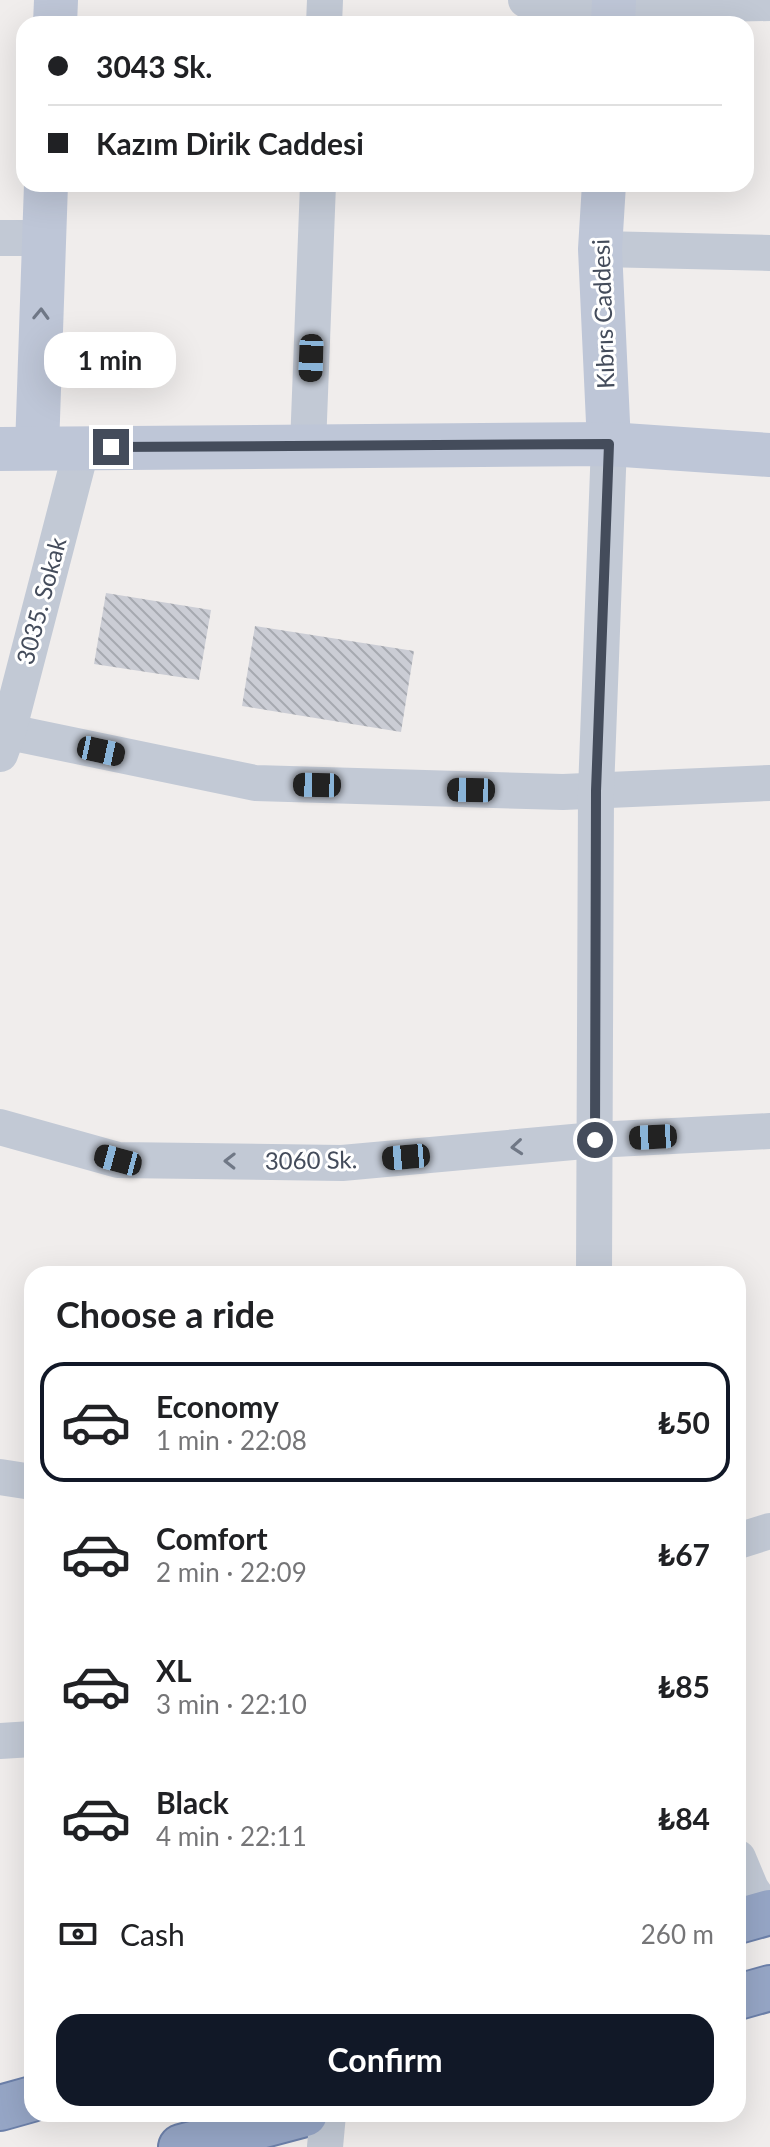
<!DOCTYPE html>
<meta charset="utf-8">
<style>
:root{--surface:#fff;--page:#f2f2f2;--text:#202124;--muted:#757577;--line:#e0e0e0;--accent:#111827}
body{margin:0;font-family:Lato,sans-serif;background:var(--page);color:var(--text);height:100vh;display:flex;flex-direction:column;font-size:30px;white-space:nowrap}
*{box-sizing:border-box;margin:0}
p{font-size:26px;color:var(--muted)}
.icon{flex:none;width:44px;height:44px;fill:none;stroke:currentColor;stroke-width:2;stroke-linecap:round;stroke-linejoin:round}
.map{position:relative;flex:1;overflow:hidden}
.details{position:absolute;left:24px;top:1266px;width:722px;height:856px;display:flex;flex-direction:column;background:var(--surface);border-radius:24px;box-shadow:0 8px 32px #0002}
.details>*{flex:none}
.guide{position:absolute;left:16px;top:16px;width:738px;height:176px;border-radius:24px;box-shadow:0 8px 32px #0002;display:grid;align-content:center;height:176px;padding:0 32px;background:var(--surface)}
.end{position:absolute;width:36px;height:36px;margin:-18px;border:10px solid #444c5b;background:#fff;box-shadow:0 0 0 4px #fff}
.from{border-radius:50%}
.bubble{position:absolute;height:56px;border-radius:24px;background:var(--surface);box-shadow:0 8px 32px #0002;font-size:26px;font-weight:700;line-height:56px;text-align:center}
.car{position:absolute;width:24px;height:48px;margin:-24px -12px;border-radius:10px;box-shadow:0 0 6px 2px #0007;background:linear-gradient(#222 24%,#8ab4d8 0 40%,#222 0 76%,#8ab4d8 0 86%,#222 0)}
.guide b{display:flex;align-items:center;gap:28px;height:76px;font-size:30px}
.guide b+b{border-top:2px solid var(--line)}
.guide i{width:20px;height:20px;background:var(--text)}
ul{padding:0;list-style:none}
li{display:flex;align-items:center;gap:24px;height:120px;margin:0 16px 12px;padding:0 16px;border:4px solid transparent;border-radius:24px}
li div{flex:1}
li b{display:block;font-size:30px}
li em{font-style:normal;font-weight:700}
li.active{border-color:var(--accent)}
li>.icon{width:72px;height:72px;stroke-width:1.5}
h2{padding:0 32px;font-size:36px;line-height:96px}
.pay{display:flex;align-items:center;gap:20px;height:88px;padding:0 32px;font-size:30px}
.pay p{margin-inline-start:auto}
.primary-button{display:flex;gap:16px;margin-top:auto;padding:16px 32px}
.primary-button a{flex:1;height:92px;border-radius:24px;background:var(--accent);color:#fff;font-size:32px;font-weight:700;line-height:92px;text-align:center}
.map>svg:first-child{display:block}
</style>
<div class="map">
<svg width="770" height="2147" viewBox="0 0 770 2147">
<defs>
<pattern id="building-back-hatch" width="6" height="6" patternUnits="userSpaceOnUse" patternTransform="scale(2)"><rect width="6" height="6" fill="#cbcdd5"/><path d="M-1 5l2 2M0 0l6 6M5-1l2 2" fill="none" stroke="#a6a9b0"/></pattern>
</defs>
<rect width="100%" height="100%" fill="#f0edec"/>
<g fill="url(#building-back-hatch)">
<path d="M 106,593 L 211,610 L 199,680 L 94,664 Z"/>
<path d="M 255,626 L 414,651 L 401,732 L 242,706 Z"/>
</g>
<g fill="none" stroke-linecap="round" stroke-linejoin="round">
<defs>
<g id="trunk">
<path d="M 738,1921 L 770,1912"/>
<path d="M 738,1997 L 770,1988"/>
<path d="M 0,2108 L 32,2099"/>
<path d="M 181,2147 L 305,2114"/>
</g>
</defs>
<use href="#trunk" stroke="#6c80aa" stroke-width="48"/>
<g stroke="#c2c9d5" stroke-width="36">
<path d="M 526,0 L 614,6 L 770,3"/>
<path d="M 324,24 L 325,0"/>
<path d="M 0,238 L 44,238"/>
<path d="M 600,249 L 770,253"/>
<path d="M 308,446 L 318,184"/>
<path d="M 0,730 L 255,783 L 563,792 L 770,783"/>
<path d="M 0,754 L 8,732 L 82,447"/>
<path d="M 0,1127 L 118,1160 L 342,1163 L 595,1140 L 770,1131"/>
<path d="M 594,1274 L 596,791 L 609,444"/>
<path d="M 0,1477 L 32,1482"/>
<path d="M 738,1541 L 770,1531"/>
<path d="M 0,1741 L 32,1739"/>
<path d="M 738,1858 L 751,1889 L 768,1913"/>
<path d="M 325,2147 L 328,2114"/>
</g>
<g stroke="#bec6d7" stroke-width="44">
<path d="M 55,24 L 56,0"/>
<path d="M 613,24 L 614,0"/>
<path d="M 604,184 L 600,249 L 609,444"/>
<path d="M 37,448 L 46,184"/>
<path d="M 0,449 L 609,444 L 770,455"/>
</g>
<use href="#trunk" stroke="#96a6c6" stroke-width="44"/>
</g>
<defs><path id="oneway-chevron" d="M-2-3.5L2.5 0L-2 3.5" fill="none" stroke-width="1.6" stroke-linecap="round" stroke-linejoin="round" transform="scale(2)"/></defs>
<use stroke="#6f7786" href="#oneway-chevron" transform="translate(41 314) rotate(-88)"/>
<g stroke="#707886">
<use href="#oneway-chevron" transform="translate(517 1147) rotate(175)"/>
<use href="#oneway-chevron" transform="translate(230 1161) rotate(-179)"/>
</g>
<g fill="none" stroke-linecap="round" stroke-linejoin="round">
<path stroke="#444c5b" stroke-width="10" d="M 111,447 L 609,444 L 596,791 L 595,1140"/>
</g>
<g text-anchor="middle" stroke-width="6" stroke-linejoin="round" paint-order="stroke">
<g font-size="24" fill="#444c5b" stroke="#fff">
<text transform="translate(604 314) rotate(-92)" y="8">Kıbrıs Caddesi</text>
<text transform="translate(42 601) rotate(-75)" y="8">3035. Sokak</text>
<text transform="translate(311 1161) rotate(-1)" y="8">3060 Sk.</text>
</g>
</g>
</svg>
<i class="end from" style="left:595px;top:1140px"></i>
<i class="end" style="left:111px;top:447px"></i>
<div class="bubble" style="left:44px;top:332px;width:132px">1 min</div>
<i class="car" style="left:311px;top:358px;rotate:182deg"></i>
<i class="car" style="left:101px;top:751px;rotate:102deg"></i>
<i class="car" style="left:317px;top:785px;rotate:271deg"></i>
<i class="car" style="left:471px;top:790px;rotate:271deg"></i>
<i class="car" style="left:653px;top:1137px;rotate:267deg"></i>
<i class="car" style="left:406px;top:1157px;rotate:265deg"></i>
<i class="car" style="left:118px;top:1160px;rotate:285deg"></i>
<div class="guide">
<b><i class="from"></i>3043 Sk.</b>
<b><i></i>Kazım Dirik Caddesi</b>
</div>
<section class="details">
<h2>Choose a ride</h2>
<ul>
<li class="active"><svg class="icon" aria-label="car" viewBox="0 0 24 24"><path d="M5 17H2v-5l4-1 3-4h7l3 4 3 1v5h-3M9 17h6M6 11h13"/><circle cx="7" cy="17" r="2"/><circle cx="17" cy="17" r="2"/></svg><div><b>Economy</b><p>1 min · 22:08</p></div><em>₺50</em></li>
<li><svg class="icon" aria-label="car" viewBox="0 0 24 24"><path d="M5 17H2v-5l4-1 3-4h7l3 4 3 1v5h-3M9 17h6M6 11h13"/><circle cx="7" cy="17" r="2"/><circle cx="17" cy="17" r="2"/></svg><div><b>Comfort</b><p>2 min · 22:09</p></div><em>₺67</em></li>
<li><svg class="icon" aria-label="car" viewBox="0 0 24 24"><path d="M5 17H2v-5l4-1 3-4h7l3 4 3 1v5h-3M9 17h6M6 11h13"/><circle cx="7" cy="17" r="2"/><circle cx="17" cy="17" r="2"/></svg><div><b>XL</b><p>3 min · 22:10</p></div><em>₺85</em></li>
<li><svg class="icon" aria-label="car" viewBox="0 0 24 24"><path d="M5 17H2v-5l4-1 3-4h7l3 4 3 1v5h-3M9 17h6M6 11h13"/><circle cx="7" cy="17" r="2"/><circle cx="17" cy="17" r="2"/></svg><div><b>Black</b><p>4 min · 22:11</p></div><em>₺84</em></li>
</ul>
<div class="pay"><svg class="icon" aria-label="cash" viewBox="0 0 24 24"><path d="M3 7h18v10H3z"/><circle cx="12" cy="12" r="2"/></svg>Cash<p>260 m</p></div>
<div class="primary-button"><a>Confirm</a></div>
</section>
</div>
